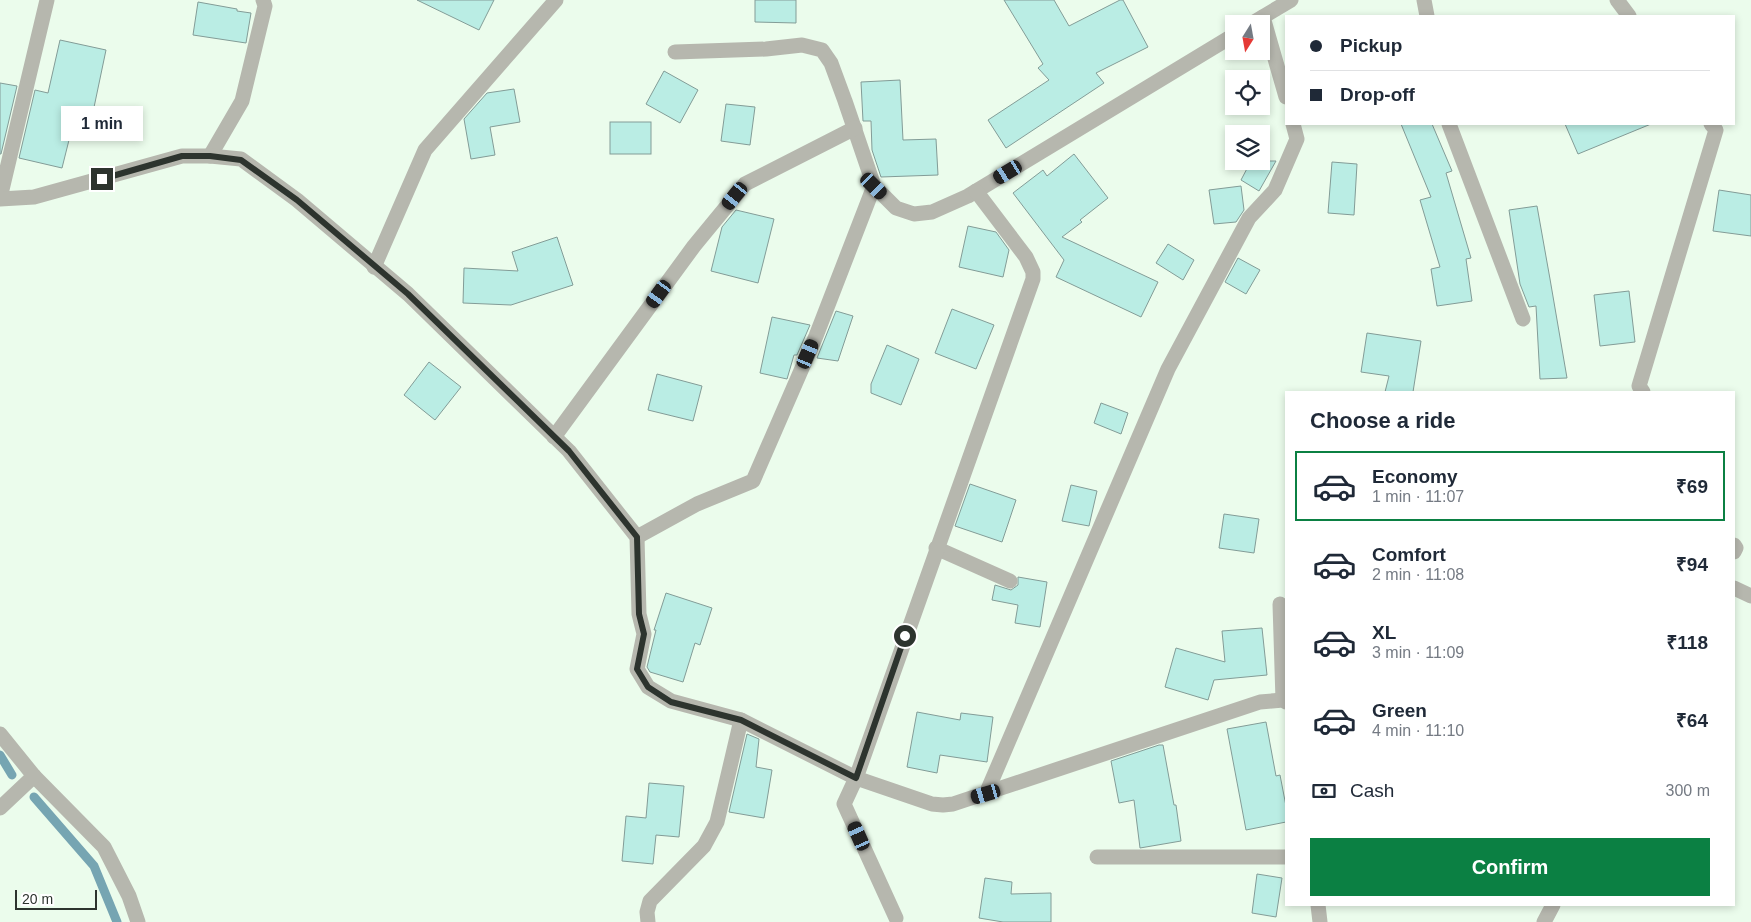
<!DOCTYPE html>
<meta charset="utf-8">
<style>
:root{--surface:#fff;--page:#f2f2f3;--text:#1f2937;--muted:#747a83;--line:#e0e1e3;--accent:#0b8043}
body{margin:0;font-family:Arial,sans-serif;background:var(--page);color:var(--text);height:100vh;display:flex;flex-direction:column;font-size:19px;white-space:nowrap}
*{box-sizing:border-box;margin:0}
p{font-size:16px;color:var(--muted)}
.icon{flex:none;width:28px;height:28px;fill:none;stroke:currentColor;stroke-width:2;stroke-linecap:round;stroke-linejoin:round}
.map{position:relative;flex:1;overflow:hidden}
.sheet{position:absolute;left:1285px;top:391px;width:450px;height:515px;display:flex;flex-direction:column;background:var(--surface);border-radius:0px;box-shadow:0 2px 8px #0003}
.sheet>*{flex:none}
.top-card{position:absolute;left:1285px;top:15px;width:450px;height:110px;border-radius:0px;box-shadow:0 2px 8px #0003;display:grid;align-content:center;height:110px;padding:0 25px;background:var(--surface)}
.needle{width:32px;rotate:191deg}
.fabs{position:absolute;left:1225px;top:15px;display:grid;gap:10px}
.fabs a{display:grid;place-items:center;width:45px;height:45px;border-radius:0px;background:var(--surface);box-shadow:0 2px 8px #0003;font-size:25px}
.scale{position:absolute;left:15px;bottom:12px;width:82px;box-sizing:border-box;padding-left:5px;border:2px solid #2d342e;border-top:0;font-size:14px;line-height:18px;white-space:nowrap;color:#2d342e;-webkit-text-stroke:4px #fff;paint-order:stroke}
.end{position:absolute;width:22px;height:22px;margin:-11px;border:6px solid #2d342e;background:#fff;box-shadow:0 0 0 2px #fff}
.from{border-radius:50%}
.bubble{position:absolute;height:35px;border-radius:0px;background:var(--surface);box-shadow:0 2px 8px #0003;font-size:16px;font-weight:800;line-height:35px;text-align:center}
.car{position:absolute;width:15px;height:30px;margin:-15px -8px;border-radius:6px;box-shadow:0 0 4px 1px #0007;background:linear-gradient(#222 24%,#8ab4d8 0 40%,#222 0 76%,#8ab4d8 0 86%,#222 0)}
.top-card b{display:flex;align-items:center;gap:18px;height:48px;font-size:19px}
.top-card b+b{border-top:1px solid var(--line)}
.top-card i{width:12px;height:12px;background:var(--text)}
ul{padding:0;list-style:none}
li{display:flex;align-items:center;gap:15px;height:70px;margin:0 10px 8px;padding:0 15px;border:2px solid transparent;border-radius:0px}
li div{flex:1}
li b{display:block;font-size:19px}
li em{font-style:normal;font-weight:800}
li.on{border-color:var(--accent)}
li>.icon{width:45px;height:45px;stroke-width:1.5}
h2{padding:0 25px;font-size:22px;line-height:60px}
.pay{display:flex;align-items:center;gap:12px;height:55px;padding:0 25px;font-size:19px}
.pay p{margin-inline-start:auto}
.button{display:flex;gap:10px;margin-top:auto;padding:10px 25px}
.button a{flex:1;height:58px;border-radius:0px;background:var(--accent);color:#fff;font-size:20px;font-weight:800;line-height:58px;text-align:center}
.map>svg:first-child{display:block}
</style>
<div class="map">
<svg width="1751" height="922" viewBox="0 0 1751 922">
<rect width="100%" height="100%" fill="#ebfcec"/>
<g fill="none" stroke-linecap="round" stroke-linejoin="round">
<g stroke="#76a5b2" stroke-width="9">
<path d="M 0,755 L 12,775"/>
<path d="M 34,797 L 94,866 L 117,922"/>
</g>
</g>
<g fill="#baede4" stroke="#839c97">
<path d="M 417,0 L 494,0 L 479,30 Z"/>
<path d="M 755,0 L 796,0 L 796,23 L 755,22 Z"/>
<path d="M 1004,0 L 1054,0 L 1069,26 L 1120,0 L 1123,0 L 1148,47 L 1096,73 L 1104,83 L 1006,148 L 988,120 L 1049,80 L 1038,68 L 1043,64 Z"/>
<path d="M 198,2 L 237,9 L 237,11 L 251,13 L 246,43 L 193,35 Z"/>
<path d="M 60,40 L 106,50 L 88,136 L 71,132 L 62,168 L 19,158 L 35,90 L 48,93 Z"/>
<path d="M 664,71 L 698,90 L 680,123 L 646,104 Z"/>
<path d="M 900,80 L 903,140 L 936,139 L 938,175 L 881,177 L 872,150 L 871,121 L 863,121 L 861,82 Z"/>
<path d="M 0,83 L 17,86 L 1,154 L 0,154 Z"/>
<path d="M 514,89 L 520,122 L 490,127 L 495,155 L 471,159 L 464,119 L 487,93 Z"/>
<path d="M 726,104 L 755,107 L 750,145 L 721,141 Z"/>
<rect x="610" y="122" width="41" height="32"/>
<path d="M 1401,124 L 1432,124 L 1452,171 L 1446,173 L 1471,258 L 1466,259 L 1472,301 L 1437,306 L 1431,269 L 1440,267 L 1420,200 L 1431,197 Z"/>
<path d="M 1565,124 L 1651,124 L 1578,154 Z"/>
<path d="M 1074,154 L 1108,198 L 1080,220 L 1082,222 L 1062,237 L 1158,282 L 1141,317 L 1056,277 L 1064,260 L 1013,193 L 1043,170 L 1047,176 Z"/>
<path d="M 1251,161 L 1276,161 L 1259,191 L 1241,180 Z"/>
<path d="M 1332,162 L 1357,164 L 1354,215 L 1328,213 Z"/>
<path d="M 1241,186 L 1244,210 L 1236,222 L 1214,224 L 1209,190 Z"/>
<path d="M 1719,190 L 1751,195 L 1751,236 L 1713,231 Z"/>
<path d="M 1537,206 L 1550,279 L 1567,378 L 1540,379 L 1536,306 L 1529,307 L 1520,284 L 1509,210 Z"/>
<path d="M 736,210 L 774,219 L 758,283 L 711,271 L 722,227 Z"/>
<path d="M 968,226 L 996,232 L 1009,250 L 1003,277 L 959,267 Z"/>
<path d="M 557,237 L 573,285 L 511,305 L 463,303 L 464,268 L 518,271 L 512,252 Z"/>
<path d="M 1168,244 L 1194,260 L 1183,280 L 1156,263 Z"/>
<path d="M 1238,258 L 1260,270 L 1246,294 L 1225,282 Z"/>
<path d="M 1629,291 L 1635,342 L 1600,346 L 1594,295 Z"/>
<path d="M 952,309 L 994,325 L 976,369 L 935,353 Z"/>
<path d="M 836,311 L 853,316 L 838,361 L 817,358 Z"/>
<path d="M 772,317 L 810,325 L 797,355 L 794,355 L 787,379 L 760,373 Z"/>
<path d="M 1367,333 L 1421,341 L 1413,392 L 1385,392 L 1389,376 L 1361,372 Z"/>
<path d="M 887,345 L 919,359 L 901,405 L 871,393 L 871,384 Z"/>
<path d="M 429,362 L 461,387 L 435,420 L 404,395 Z"/>
<path d="M 657,374 L 702,386 L 693,421 L 648,410 Z"/>
<path d="M 1101,403 L 1128,413 L 1121,434 L 1094,423 Z"/>
<path d="M 970,484 L 1016,500 L 1002,542 L 955,526 Z"/>
<path d="M 1071,485 L 1097,491 L 1089,526 L 1062,521 Z"/>
<path d="M 1224,514 L 1259,519 L 1254,553 L 1219,548 Z"/>
<path d="M 1018,577 L 1047,582 L 1040,627 L 1015,623 L 1018,605 L 992,600 L 995,585 L 1011,590 L 1018,585 Z"/>
<path d="M 666,593 L 712,608 L 700,645 L 695,643 L 683,682 L 650,672 L 647,667 L 656,630 L 654,630 Z"/>
<path d="M 1262,628 L 1267,675 L 1214,680 L 1208,700 L 1165,687 L 1176,648 L 1225,662 L 1222,631 Z"/>
<path d="M 917,712 L 960,720 L 961,713 L 993,717 L 987,762 L 940,755 L 937,773 L 907,767 Z"/>
<path d="M 1266,722 L 1276,776 L 1280,775 L 1286,806 L 1286,822 L 1246,830 L 1227,729 Z"/>
<path d="M 747,734 L 759,739 L 756,767 L 772,770 L 764,818 L 729,812 Z"/>
<path d="M 1159,745 L 1163,745 L 1174,805 L 1176,805 L 1181,841 L 1140,848 L 1134,800 L 1119,803 L 1111,761 Z"/>
<path d="M 649,783 L 684,786 L 679,837 L 656,835 L 653,864 L 622,861 L 626,816 L 646,818 Z"/>
<path d="M 1257,874 L 1282,878 L 1276,917 L 1252,913 Z"/>
<path d="M 985,878 L 1012,882 L 1011,894 L 1051,893 L 1051,922 L 1003,922 L 979,918 Z"/>
</g>
<g fill="none" stroke-linecap="round" stroke-linejoin="round">
<g stroke="#b6b7ae" stroke-width="15">
<path d="M 1424,0 L 1427,16"/>
<path d="M 1617,0 L 1629,16"/>
<path d="M 1263,17 L 1286,97"/>
<path d="M 1251,24 L 1291,0"/>
<path d="M 675,52 L 766,49 L 802,45 L 822,50 L 831,63 L 845,101 L 874,186 L 896,208 L 914,214 L 932,212 L 968,196 L 1234,35"/>
<path d="M 1449,124 L 1523,319"/>
<path d="M 210,156 L 242,101 L 265,6 L 263,0"/>
<path d="M 0,198 L 47,0"/>
<path d="M 0,199 L 34,197 L 182,156 L 210,156 L 241,159 L 297,200 L 408,294 L 569,451 L 637,537 L 639,614 L 644,634 L 637,669 L 648,687 L 671,701 L 741,720 L 856,778 L 932,804 L 943,805 L 953,804 L 1260,702 L 1283,700 L 1286,702"/>
<path d="M 374,267 L 425,150 L 556,0"/>
<path d="M 1643,392 L 1639,386 L 1716,130 L 1711,124"/>
<path d="M 554,437 L 694,246 L 745,184 L 855,128"/>
<path d="M 637,537 L 697,504 L 753,481 L 816,336 L 874,186"/>
<path d="M 1734,545 L 1736,548 L 1734,552"/>
<path d="M 936,548 L 1010,581"/>
<path d="M 1734,588 L 1751,596"/>
<path d="M 1280,604 L 1283,700"/>
<path d="M 0,734 L 34,776 L 104,847 L 129,896 L 138,922"/>
<path d="M 986,794 L 1168,369 L 1249,218 L 1275,190 L 1297,139 L 1293,124"/>
<path d="M 0,808 L 34,776"/>
<path d="M 1097,857 L 1286,857"/>
<path d="M 1318,905 L 1320,922"/>
<path d="M 896,918 L 844,804 L 856,778 L 1033,279 L 1033,272 L 1026,257 L 976,191"/>
<path d="M 648,922 L 647,912 L 650,901 L 704,846 L 717,822 L 741,720"/>
<path d="M 1544,922 L 1553,905"/>
</g>
</g>
<g fill="none" stroke-linecap="round" stroke-linejoin="round">
<path stroke="#2d342e" stroke-width="6" d="M 102,179 L 182,156 L 210,156 L 241,160 L 297,200 L 408,294 L 569,451 L 637,537 L 639,614 L 644,634 L 637,669 L 648,687 L 671,702 L 741,720 L 856,778 L 905,636"/>
</g>
</svg>
<div class="fabs">
<a><svg class="needle" viewBox="-14 -14 28 28"><path d="M0-13l5 13h-10z" fill="#e53935"/><path d="M0 13l5-13h-10z" fill="#747a83"/></svg></a>
<a><svg class="icon" aria-label="locate" viewBox="0 0 24 24"><circle cx="12" cy="12" r="6"/><path d="M12 2v4M12 18v4M2 12h4M18 12h4"/></svg></a>
<a><svg class="icon" aria-label="layers" viewBox="0 0 24 24"><path d="M12 4l9 5-9 5-9-5zM3 14l9 5 9-5"/></svg></a>
</div>
<div class="scale">20 m</div>
<i class="end from" style="left:905px;top:636px"></i>
<i class="end" style="left:102px;top:179px"></i>
<div class="bubble" style="left:61px;top:106px;width:82px">1 min</div>
<i class="car" style="left:1008px;top:172px;rotate:239deg"></i>
<i class="car" style="left:874px;top:186px;rotate:135deg"></i>
<i class="car" style="left:735px;top:196px;rotate:219deg"></i>
<i class="car" style="left:659px;top:294px;rotate:216deg"></i>
<i class="car" style="left:808px;top:354px;rotate:23deg"></i>
<i class="car" style="left:986px;top:794px;rotate:254deg"></i>
<i class="car" style="left:859px;top:836px;rotate:336deg"></i>
<div class="top-card">
<b><i class="from"></i>Pickup</b>
<b><i></i>Drop-off</b>
</div>
<section class="sheet">
<h2>Choose a ride</h2>
<ul>
<li class="on"><svg class="icon" aria-label="car" viewBox="0 0 24 24"><path d="M5 17H2v-5l4-1 3-4h7l3 4 3 1v5h-3M9 17h6M6 11h13"/><circle cx="7" cy="17" r="2"/><circle cx="17" cy="17" r="2"/></svg><div><b>Economy</b><p>1 min · 11:07</p></div><em>₹69</em></li>
<li><svg class="icon" aria-label="car" viewBox="0 0 24 24"><path d="M5 17H2v-5l4-1 3-4h7l3 4 3 1v5h-3M9 17h6M6 11h13"/><circle cx="7" cy="17" r="2"/><circle cx="17" cy="17" r="2"/></svg><div><b>Comfort</b><p>2 min · 11:08</p></div><em>₹94</em></li>
<li><svg class="icon" aria-label="car" viewBox="0 0 24 24"><path d="M5 17H2v-5l4-1 3-4h7l3 4 3 1v5h-3M9 17h6M6 11h13"/><circle cx="7" cy="17" r="2"/><circle cx="17" cy="17" r="2"/></svg><div><b>XL</b><p>3 min · 11:09</p></div><em>₹118</em></li>
<li><svg class="icon" aria-label="car" viewBox="0 0 24 24"><path d="M5 17H2v-5l4-1 3-4h7l3 4 3 1v5h-3M9 17h6M6 11h13"/><circle cx="7" cy="17" r="2"/><circle cx="17" cy="17" r="2"/></svg><div><b>Green</b><p>4 min · 11:10</p></div><em>₹64</em></li>
</ul>
<div class="pay"><svg class="icon" aria-label="cash" viewBox="0 0 24 24"><path d="M3 7h18v10H3z"/><circle cx="12" cy="12" r="2"/></svg>Cash<p>300 m</p></div>
<div class="button"><a>Confirm</a></div>
</section>
</div>
